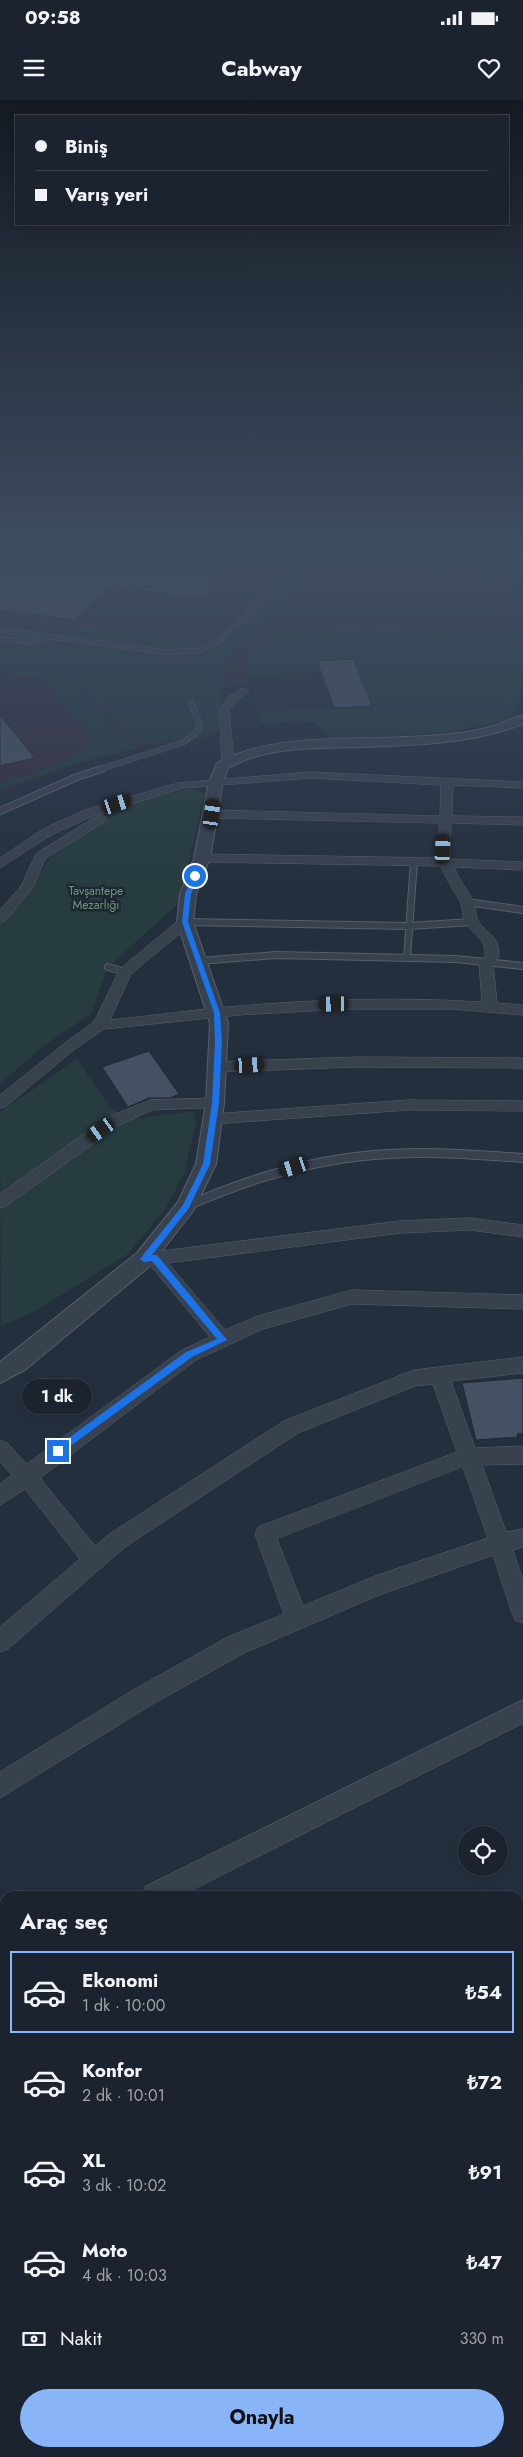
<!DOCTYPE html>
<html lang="tr">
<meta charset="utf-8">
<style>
:root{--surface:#1b232e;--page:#242b36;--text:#f1f3f6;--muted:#a0a4aa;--line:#39404a;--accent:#8ab4f8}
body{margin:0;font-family:Jost,sans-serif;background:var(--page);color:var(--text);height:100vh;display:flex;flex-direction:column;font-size:19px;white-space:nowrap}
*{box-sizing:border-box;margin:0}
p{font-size:16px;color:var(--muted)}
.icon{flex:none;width:28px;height:28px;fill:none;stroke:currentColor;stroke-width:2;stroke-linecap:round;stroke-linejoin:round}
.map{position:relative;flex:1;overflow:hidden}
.side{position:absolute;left:0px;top:1791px;width:524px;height:566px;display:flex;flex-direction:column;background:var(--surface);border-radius:15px 15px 0 0;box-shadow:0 2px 12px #0003,0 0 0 1px var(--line)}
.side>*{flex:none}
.banner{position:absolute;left:15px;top:15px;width:494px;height:110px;border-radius:0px;box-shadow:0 2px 12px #0003,0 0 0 1px var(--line);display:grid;align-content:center;height:110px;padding:0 20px;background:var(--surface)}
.fabs{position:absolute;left:458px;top:1726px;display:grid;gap:10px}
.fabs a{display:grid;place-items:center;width:50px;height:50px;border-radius:50%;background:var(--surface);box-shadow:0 2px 12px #0003,0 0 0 1px var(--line);font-size:25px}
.end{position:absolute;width:22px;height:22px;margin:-11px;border:6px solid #1a73e8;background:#fff;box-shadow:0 0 0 2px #fff}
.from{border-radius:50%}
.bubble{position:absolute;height:35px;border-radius:18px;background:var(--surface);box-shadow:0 2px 12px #0003,0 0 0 1px var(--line);font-size:16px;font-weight:700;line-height:35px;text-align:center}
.car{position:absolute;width:15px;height:30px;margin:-15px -8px;border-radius:6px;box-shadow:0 0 4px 1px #0007;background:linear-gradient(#222 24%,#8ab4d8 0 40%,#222 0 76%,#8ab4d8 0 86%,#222 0)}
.banner b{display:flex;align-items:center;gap:18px;height:48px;font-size:19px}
.banner b+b{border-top:1px solid var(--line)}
.banner i{width:12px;height:12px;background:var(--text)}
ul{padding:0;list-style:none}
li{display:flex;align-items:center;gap:15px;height:82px;margin:0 10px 8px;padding:0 10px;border:2px solid transparent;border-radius:0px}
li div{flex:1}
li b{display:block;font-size:19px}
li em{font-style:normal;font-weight:700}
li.current{border-color:var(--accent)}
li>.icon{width:45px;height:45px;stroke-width:1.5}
h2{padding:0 20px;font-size:22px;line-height:60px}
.pay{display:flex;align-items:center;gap:12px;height:55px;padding:0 20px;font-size:19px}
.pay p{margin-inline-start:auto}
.button{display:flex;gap:10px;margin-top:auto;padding:10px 20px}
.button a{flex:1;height:58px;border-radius:30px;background:var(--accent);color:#111;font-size:20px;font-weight:700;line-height:58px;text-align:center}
.status{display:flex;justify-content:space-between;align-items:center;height:35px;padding:0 25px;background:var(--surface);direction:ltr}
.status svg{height:14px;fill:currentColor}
header{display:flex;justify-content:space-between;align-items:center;height:65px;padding:0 20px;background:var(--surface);font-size:22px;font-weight:700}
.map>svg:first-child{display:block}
</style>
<div class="status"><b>09:58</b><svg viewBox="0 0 49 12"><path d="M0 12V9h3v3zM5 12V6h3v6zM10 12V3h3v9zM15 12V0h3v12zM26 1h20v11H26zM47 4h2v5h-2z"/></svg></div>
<header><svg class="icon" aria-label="menu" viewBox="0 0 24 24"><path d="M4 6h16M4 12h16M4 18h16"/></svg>Cabway<svg class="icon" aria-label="heart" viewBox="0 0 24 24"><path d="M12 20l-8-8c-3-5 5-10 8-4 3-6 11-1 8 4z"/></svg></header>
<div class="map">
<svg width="523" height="2357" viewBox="0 0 523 2357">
<rect width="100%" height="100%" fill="#242f3e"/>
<path fill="#32303f" d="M 0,457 L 504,457 L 510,530 L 508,536 L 472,534 L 459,529 L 244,564 L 249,582 L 218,590 L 210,605 L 209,637 L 103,652 L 0,692 Z"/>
<g fill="#263c3f">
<path d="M 304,457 L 347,457 L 477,477 L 486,476 L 485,457 L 501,457 L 500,483 L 337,462 L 323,463 L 308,470 L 274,513 L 227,556 L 222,564 L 222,594 L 218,632 L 140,645 L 66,571 L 157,586 L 160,584 L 0,561 L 0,544 L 22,548 L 52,543 L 174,558 L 214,552 L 239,529 Z"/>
<path d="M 83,526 L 204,541 L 183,548 L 172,549 L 66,534 L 72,528 L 80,529 Z"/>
<path d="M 354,526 L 459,529 L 472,534 L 507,536 L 510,530 L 523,533 C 523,554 523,590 517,609 C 503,635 363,637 332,638 L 315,622 L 261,623 L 258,612 L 372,606 L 354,559 L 321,571 L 247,576 L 244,564 L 270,533 Z"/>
<path d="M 0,562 L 62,571 L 138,648 L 73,664 L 0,690 L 0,683 C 22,675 74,663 87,645 L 91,644 L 85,628 L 41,578 L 0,573 Z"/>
<path d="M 191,688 L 203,693 L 204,698 L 179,803 L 108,867 L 91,914 L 46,944 L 0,984 L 0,822 L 34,784 L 50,758 L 77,738 L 134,702 Z"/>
<path d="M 77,959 L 110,1008 L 130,1020 L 193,1011 L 196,1023 L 185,1071 L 166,1108 L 128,1154 L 30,1214 L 1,1226 L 0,1012 Z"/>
</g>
<g fill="#455162" stroke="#1f2835">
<path d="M 0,457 L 235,457 L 200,498 L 111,487 L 101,498 L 97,497 L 75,520 L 0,510 Z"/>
<path d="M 354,559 L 372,606 L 334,608 L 317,561 Z"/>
<path d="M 0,615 L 35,658 L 0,666 Z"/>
<path d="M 149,951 L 179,994 L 170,998 L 149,998 L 128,1007 L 102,967 Z"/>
<path d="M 523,1278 L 523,1333 L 517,1334 L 518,1337 L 476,1340 L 462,1283 Z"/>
</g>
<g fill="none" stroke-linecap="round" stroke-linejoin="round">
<defs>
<g id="service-far2">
<path d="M 0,530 L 165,552 L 196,551 L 218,542 L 267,495 L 297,457"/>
<path d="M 0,539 L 33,542 L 49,538"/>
<path d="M 98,670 L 184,642 L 196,633 L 200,625 L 191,603"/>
</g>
<g id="service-far1">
<path d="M 0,711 L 77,677 L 102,669"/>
<path d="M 467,802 L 523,810"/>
<path d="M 185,822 L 409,826 L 472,822"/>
<path d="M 407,858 L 414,761"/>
<path d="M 199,861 L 276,855 L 456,859 L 523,866"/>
<path d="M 108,867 L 125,872"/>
</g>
<path id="service" d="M 189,1105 C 253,1077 320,1057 390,1054 C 434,1051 479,1055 523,1058"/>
<g id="minor">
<path d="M 244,588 L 249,591 L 236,601 L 229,610 L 234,662 L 228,665 L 222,662 L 219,610 L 228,597 Z"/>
<path d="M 311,672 L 523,682 L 523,688 L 453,685 L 452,716 L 523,717 L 523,725 L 451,723 L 450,756 L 451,759 L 523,762 L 523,770 L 454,767 C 459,780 467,789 473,801 C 476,807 475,815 478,821 C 487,836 499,833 499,857 L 493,863 L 497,903 L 523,905 L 523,915 L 452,909 L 346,909 L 239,915 L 104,929 L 75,949 L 5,1007 L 0,1008 L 0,995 L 65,943 L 94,922 L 120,869 L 180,819 L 185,818 L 192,822 L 190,825 L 131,874 L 110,920 C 153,916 196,909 239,906 C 320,899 401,897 482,902 L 479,862 L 485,856 C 485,836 475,837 466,823 C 462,817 463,807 460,801 C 453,789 446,779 441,766 L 202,762 L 196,758 L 202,754 L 439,758 L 439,723 L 212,718 L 206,714 L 212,710 L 440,716 L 441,685 L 311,678 L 183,688 L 93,716 L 51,735 L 0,768 L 0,758 L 43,729 L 85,710 L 178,683 Z"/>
<path d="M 101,714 L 107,718 L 105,721 L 45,759 L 33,787 L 5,821 L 0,822 L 0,810 L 21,786 L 36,754 Z"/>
<path d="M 357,957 L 523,958 L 523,968 L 357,967 L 218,972 L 211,967 L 218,962 Z"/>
<path d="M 215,998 L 220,999 L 223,1003 L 220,1007 L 152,1010 L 118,1026 L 6,1106 L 0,1108 L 0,1094 L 106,1018 L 150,1000 Z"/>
<path d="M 409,1000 L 523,1001 L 523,1011 L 409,1010 L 213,1024 L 207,1023 L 205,1019 L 207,1015 L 213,1014 Z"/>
<path d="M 470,1118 L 523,1125 L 523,1137 L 470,1130 L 400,1133 L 168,1163 L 225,1230 L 258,1216 L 352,1190 L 523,1195 L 523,1209 L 352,1204 L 263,1229 L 196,1260 L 40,1378 L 95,1446 L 111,1433 L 284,1321 L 414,1270 L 523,1257 L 523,1273 L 451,1281 L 475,1348 L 523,1346 L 523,1364 L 482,1365 L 506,1432 L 523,1429 L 523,1447 L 513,1450 L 523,1481 L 523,1523 L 515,1520 L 512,1513 L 493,1455 L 379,1495 L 244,1553 L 151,1605 L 0,1698 L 0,1672 L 135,1589 L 228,1537 L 284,1514 L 255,1434 L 258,1427 L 457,1352 L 433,1284 L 415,1286 L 298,1333 L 125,1447 L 8,1549 L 0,1552 L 0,1527 L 80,1459 L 25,1389 L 0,1405 L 0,1384 L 12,1375 L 0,1362 L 0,1340 L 7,1343 L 27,1364 L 182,1250 L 210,1237 L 150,1165 L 138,1164 L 135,1159 L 138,1154 L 400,1121 ZM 463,1367 L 488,1438 L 375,1476 L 303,1506 L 277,1439 Z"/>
<path d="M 523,1600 L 523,1623 L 180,1796 L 142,1796 L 145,1787 Z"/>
<path d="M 5,1908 L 5,1938 L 0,1940 L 0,1910 Z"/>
<path d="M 0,1987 L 5,1989 L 5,2021 L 0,2019 Z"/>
<path d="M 523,2200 L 523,2230 L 519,2232 L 519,2202 Z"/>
<path d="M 116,2352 L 149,2352 L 147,2357 L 114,2357 Z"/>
<path d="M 371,2352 L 403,2352 L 405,2357 L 373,2357 Z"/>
</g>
<path id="tertiary" d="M 523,615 L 523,624 C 471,644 417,645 362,647 C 319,648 267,646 228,668 L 223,682 L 210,758 L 196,794 L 193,822 L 228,923 L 224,1003 L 216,1064 L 193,1111 L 151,1165 L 26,1269 L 0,1283 L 0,1262 L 137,1153 L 178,1102 L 196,1064 L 206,1003 L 210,923 L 177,822 L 180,794 L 194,758 L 209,682 L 217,663 C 276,630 371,642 438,635 C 457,634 477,631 494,626 C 504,622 513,618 523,615 Z"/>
<g id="primary">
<path d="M 523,1840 L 523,1880 L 519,1881 L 519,1841 Z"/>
<path d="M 5,2307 L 5,2352 L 21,2352 L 18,2357 L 0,2357 L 0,2309 Z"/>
</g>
</defs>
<use href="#service-far2" stroke="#565f6c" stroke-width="6"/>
<use href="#service-far1" stroke="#565f6c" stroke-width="8"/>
<use href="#service" stroke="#565f6c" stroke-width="10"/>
<use href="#minor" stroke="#565f6c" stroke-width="1"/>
<use href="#tertiary" stroke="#565f6c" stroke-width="2"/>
<use href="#primary" stroke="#414a57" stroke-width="1"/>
<use href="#service-far2" stroke="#38414e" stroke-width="5"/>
<use href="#service-far1" stroke="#38414e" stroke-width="6"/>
<use href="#service" stroke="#38414e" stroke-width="8"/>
<use href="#minor" fill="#38414e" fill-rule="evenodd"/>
<use href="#tertiary" fill="#38414e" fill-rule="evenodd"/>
<use href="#primary" fill="#56606e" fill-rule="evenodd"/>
</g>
<linearGradient id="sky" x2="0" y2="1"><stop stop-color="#141a22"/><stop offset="0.58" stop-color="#3f4d63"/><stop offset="1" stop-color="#3f4d63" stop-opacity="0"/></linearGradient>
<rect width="523" height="787" fill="url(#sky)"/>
<path fill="#1a73e8" d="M 193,775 L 198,776 L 191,794 L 188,822 L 220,913 L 222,942 L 219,1003 L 210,1064 L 189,1108 L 152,1155 L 157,1155 L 227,1240 L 192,1257 L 58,1355 L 53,1351 L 55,1348 L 186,1252 L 217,1239 L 152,1161 L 144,1162 L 140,1159 L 183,1105 L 203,1064 L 212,1003 L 215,942 L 214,913 L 182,822 L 185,794 Z"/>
<g text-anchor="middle" stroke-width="5" stroke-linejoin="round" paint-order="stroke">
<g font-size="12" fill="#6b9a76" stroke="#1d2633">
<text x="96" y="795">Tavşantepe<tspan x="96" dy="14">Mezarlığı</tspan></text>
</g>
</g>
</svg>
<div class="fabs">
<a><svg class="icon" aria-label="locate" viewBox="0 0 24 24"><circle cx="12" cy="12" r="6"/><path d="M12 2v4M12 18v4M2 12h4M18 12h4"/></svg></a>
</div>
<i class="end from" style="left:195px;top:776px"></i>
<i class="end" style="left:58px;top:1351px"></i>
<div class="bubble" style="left:22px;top:1279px;width:70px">1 dk</div>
<i class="car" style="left:117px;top:704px;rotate:72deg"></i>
<i class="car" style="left:212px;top:714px;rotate:8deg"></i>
<i class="car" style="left:443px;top:749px;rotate:3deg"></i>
<i class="car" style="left:334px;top:904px;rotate:269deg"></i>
<i class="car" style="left:250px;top:965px;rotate:87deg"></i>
<i class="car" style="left:101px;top:1030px;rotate:235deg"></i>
<i class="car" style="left:294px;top:1067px;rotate:252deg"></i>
<div class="banner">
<b><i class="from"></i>Biniş</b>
<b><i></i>Varış yeri</b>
</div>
<section class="side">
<h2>Araç seç</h2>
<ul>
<li class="current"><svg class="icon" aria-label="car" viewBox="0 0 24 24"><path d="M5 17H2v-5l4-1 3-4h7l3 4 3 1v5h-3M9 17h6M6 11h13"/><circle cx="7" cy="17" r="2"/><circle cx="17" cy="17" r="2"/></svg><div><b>Ekonomi</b><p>1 dk · 10:00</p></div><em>₺54</em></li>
<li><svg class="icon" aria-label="car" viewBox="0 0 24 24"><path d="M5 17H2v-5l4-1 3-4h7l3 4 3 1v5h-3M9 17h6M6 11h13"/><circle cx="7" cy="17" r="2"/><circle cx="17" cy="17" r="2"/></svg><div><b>Konfor</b><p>2 dk · 10:01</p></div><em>₺72</em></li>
<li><svg class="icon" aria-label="car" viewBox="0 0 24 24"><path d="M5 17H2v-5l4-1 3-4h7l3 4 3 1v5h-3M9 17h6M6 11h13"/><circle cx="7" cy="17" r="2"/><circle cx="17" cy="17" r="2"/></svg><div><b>XL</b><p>3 dk · 10:02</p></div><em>₺91</em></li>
<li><svg class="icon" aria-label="car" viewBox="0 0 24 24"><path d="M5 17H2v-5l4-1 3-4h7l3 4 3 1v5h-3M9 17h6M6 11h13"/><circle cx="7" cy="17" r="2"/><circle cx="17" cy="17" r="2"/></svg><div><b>Moto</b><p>4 dk · 10:03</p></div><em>₺47</em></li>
</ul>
<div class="pay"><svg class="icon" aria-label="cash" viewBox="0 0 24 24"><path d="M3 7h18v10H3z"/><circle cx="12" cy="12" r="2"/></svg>Nakit<p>330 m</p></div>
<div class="button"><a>Onayla</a></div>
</section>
</div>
